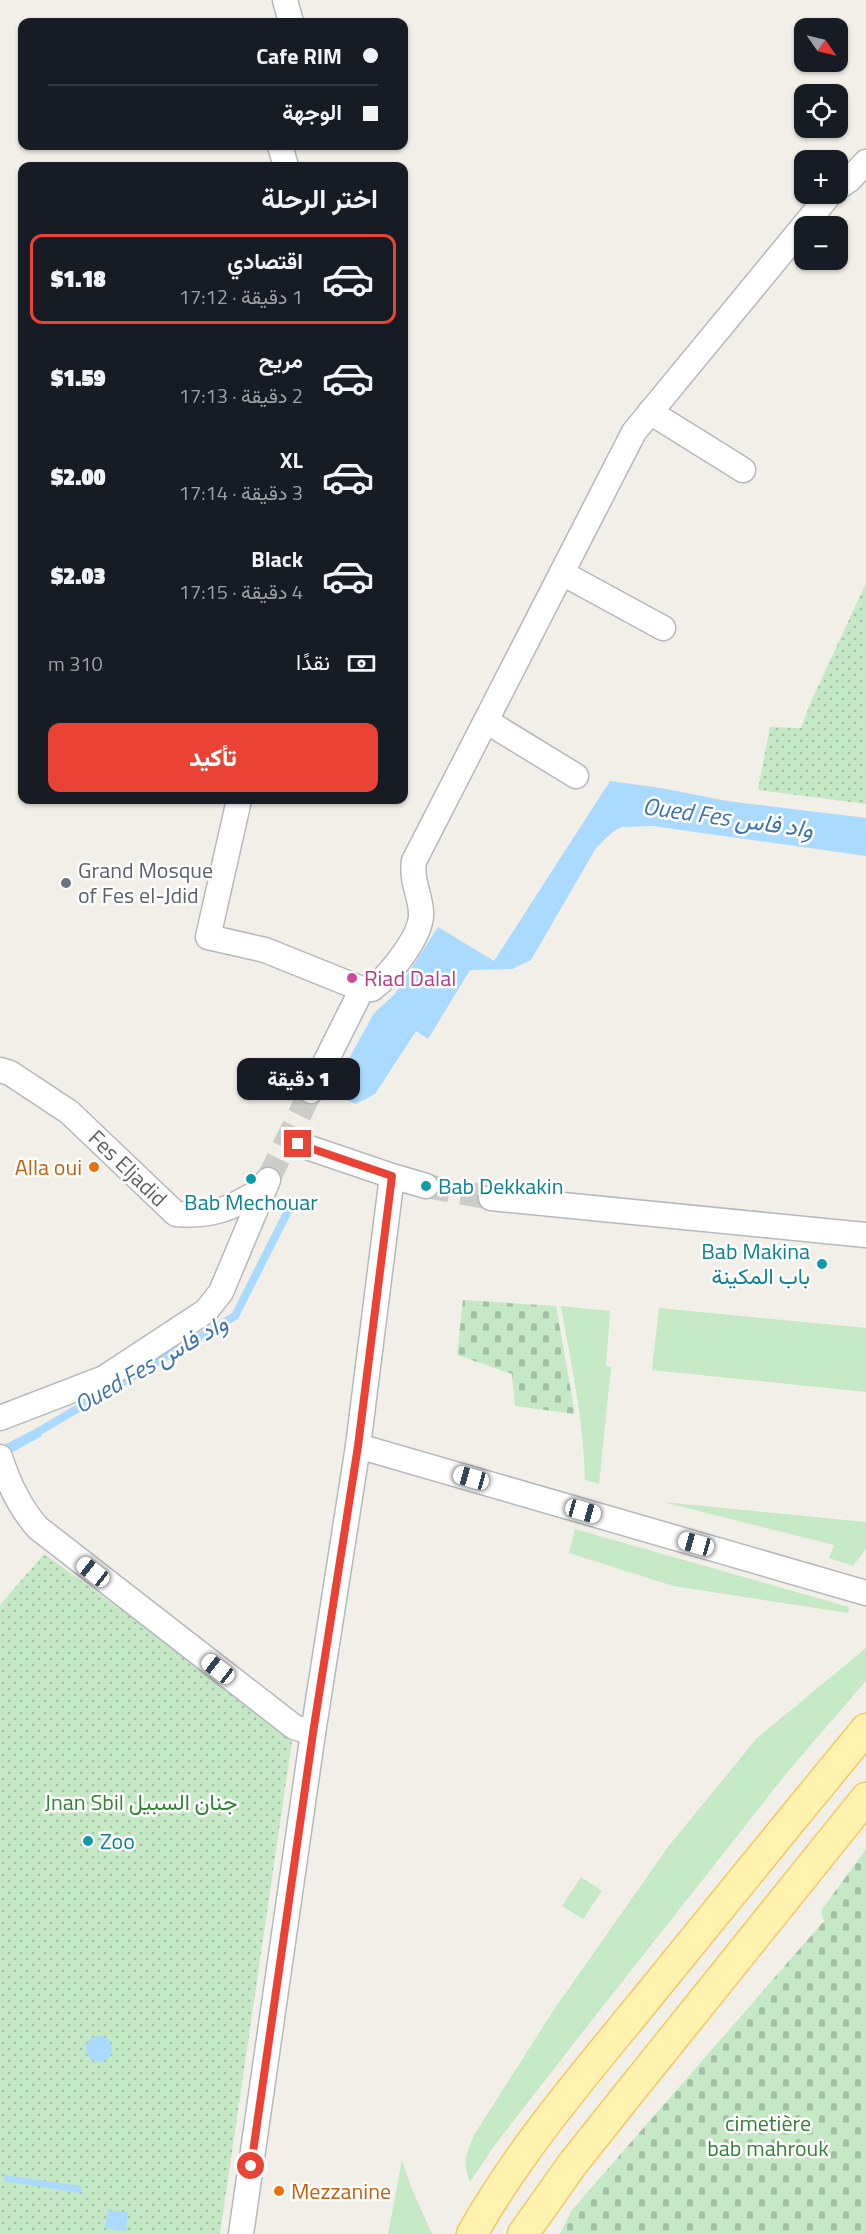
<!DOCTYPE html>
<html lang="ar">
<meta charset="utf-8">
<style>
:root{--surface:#171b24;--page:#20242c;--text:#f1f3f6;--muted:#9ea1a6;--line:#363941;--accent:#ea4335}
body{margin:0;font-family:"Titillium Web",Vazirmatn,sans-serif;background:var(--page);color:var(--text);direction:rtl;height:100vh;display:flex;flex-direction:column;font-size:22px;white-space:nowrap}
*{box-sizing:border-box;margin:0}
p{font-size:20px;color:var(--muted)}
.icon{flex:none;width:33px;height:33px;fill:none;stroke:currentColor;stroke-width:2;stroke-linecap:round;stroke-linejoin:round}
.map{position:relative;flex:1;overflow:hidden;direction:ltr}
.panel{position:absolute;left:18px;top:162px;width:390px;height:642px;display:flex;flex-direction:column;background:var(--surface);border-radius:12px;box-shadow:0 2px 4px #0004;direction:rtl}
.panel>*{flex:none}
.banner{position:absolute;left:18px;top:18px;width:390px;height:132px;border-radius:12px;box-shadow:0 2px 4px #0004;direction:rtl;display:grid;align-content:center;height:132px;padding:0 30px;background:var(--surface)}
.needle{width:39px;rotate:124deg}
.tools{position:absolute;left:794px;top:18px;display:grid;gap:12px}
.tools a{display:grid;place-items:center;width:54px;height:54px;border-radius:12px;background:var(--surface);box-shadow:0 2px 4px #0004;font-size:30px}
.end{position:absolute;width:27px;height:27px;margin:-14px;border:8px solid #ea4335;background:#fff;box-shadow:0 0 0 3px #fff}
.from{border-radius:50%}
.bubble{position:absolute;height:42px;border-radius:12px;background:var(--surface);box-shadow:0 2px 4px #0004;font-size:20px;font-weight:800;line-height:42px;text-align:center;direction:rtl}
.car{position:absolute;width:18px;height:36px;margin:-18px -9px;border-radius:8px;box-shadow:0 0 4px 2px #0007;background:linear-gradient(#fff 24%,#345 0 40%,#fff 0 76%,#345 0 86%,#fff 0)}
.banner b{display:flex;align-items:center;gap:21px;height:57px;font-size:22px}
.banner b+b{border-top:2px solid var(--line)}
.banner i{width:15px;height:15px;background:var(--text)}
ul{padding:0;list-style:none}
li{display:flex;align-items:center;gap:18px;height:90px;margin:0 12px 9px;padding:0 18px;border:3px solid transparent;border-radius:12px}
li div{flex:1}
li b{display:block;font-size:22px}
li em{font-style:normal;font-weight:800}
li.on{border-color:var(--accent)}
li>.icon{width:54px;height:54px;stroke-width:1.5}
h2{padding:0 30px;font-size:27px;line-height:72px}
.pay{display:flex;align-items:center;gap:15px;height:66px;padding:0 30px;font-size:22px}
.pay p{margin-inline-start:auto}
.primary-button{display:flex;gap:12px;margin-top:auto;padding:12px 30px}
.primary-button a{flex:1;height:69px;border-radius:12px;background:var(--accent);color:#fff;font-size:24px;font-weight:800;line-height:69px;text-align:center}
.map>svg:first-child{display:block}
</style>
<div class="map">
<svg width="866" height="2234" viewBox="0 0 866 2234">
<defs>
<pattern id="cemetery-stones" width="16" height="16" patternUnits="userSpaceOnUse" patternTransform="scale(1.5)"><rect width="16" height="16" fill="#c5e8c5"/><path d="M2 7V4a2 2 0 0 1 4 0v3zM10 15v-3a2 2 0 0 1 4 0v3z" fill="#a3c0a4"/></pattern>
<pattern id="park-dots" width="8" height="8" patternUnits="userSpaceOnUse" patternTransform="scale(1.5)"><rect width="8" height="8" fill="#c5e8c5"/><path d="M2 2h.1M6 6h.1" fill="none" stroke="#a3c0a4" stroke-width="1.8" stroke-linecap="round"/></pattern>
</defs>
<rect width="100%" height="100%" fill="#f1efe8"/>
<g fill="#c5e8c5">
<path d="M 561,1306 L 610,1311 L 606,1366 L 611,1367 L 599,1484 L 585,1480 C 584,1421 571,1364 561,1306 Z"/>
<path d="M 659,1308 L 866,1328 L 866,1392 L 652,1370 Z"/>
<path d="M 663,1502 L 866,1522 L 866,1549 L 853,1566 L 829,1558 L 834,1545 Z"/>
<path d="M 575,1529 L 849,1607 L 848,1613 L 673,1586 L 569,1553 Z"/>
<path d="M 866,1648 L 866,1681 L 789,1770 L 585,2029 L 494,2146 L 470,2182 C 462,2162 466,2155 474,2135 L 553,2011 L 668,1847 L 756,1739 Z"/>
<path d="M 581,1877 L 602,1891 L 583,1919 L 562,1906 Z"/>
<path d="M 402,2160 L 411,2187 L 432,2234 L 388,2234 Z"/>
</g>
<g fill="url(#cemetery-stones)">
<path d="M 463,1300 L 556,1306 L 575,1414 L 515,1406 L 512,1374 L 457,1355 Z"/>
<path d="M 866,1849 L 866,2234 L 560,2234 L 572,2210 L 824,1921 L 821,1911 Z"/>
</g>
<g fill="url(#park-dots)">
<path d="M 866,583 L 866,804 L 758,790 L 770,727 L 801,728 L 810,704 Z"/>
<path d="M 44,1554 L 293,1734 L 220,2234 L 0,2234 L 0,1605 Z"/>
</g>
<g fill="#aadaff">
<path d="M 610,781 L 661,788 L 727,801 L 866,818 L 866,856 L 653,826 L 622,827 L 614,831 L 605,839 L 596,848 L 531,960 L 512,969 L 470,970 L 428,1039 L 416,1031 L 375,1094 L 356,1104 L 337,1095 L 339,1077 L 374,1013 L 394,995 L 438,927 L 494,961 Z"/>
<path d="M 37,1428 L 42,1436 L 0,1459 L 0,1447 Z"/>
<circle cx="99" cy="2049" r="13"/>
<path d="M 5,2175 L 82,2186 L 81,2193 L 4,2181 Z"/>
<path d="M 108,2210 L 128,2212 L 126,2231 L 105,2228 Z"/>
</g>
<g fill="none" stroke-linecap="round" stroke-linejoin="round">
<path stroke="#aadaff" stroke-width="8" d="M 31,1436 L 235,1316 L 287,1213"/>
<g stroke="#ccccc8" stroke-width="24" stroke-dasharray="24 12" stroke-linecap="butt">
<path d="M 268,1180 L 311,1091"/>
<path d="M 426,1186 L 491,1198"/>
</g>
<defs>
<g id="minor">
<path d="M 285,0 L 291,22"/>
<path d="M 280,146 L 286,166"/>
<path d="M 837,188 L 849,180 L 866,162"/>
<path d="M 650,412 L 743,470"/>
<path d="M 562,573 L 663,628"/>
<path d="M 486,721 L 576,776"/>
<path d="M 239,800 L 208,937 L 265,950 L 362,989 L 372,989 C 389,976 423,935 421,912 C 420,893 411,882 414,861 L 634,432 L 830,194"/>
<path d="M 0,1070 L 10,1073 L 69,1112 L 176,1214 C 213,1217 234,1208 265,1187"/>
<path d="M 311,1091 L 362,989"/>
<path d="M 298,1144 L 392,1176 L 358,1446"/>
<path d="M 392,1176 L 426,1186"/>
<path d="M 491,1198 L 866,1235"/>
<path d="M 0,1418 L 104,1378 L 206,1311 L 221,1292 L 268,1180"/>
<path d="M 0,1457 C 8,1482 20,1508 38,1528 L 289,1723 L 294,1727 L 313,1733"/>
<path d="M 241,2234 L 313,1733 L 358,1446 L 866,1593"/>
</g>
<g id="major">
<path d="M 472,2234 C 519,2150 584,2075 645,2000 C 718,1910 792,1819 866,1729"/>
<path d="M 523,2234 L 571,2166 L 625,2098 L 866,1798"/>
</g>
</defs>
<use href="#minor" stroke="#b5b8bc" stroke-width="27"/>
<use href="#major" stroke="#f2c960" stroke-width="33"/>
<use href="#minor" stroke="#fff" stroke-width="24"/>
<use href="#major" stroke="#fff2af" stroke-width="30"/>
</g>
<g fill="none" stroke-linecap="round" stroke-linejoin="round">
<path stroke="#ea4335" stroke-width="8" d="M 251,2166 L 313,1733 L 358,1446 L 392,1176 L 298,1144"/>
</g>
<circle fill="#6b7280" stroke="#fff" stroke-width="2" cx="66" cy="883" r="6"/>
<circle fill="#d1479c" stroke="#fff" stroke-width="2" cx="352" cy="978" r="6"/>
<g fill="#e8710a" stroke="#fff" stroke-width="2">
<circle cx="94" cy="1167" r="6"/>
<circle cx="279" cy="2191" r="6"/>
</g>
<g fill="#0f9aa8" stroke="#fff" stroke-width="2">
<circle cx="251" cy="1179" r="6"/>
<circle cx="426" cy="1186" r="6"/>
<circle cx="822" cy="1264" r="6"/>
<circle cx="88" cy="1841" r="6"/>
</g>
<g text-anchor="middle" stroke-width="5" stroke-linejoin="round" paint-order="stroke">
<g font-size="22" fill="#5b616d" stroke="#fff" text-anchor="start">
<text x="78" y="878">Grand Mosque<tspan x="78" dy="25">of Fes el-Jdid</tspan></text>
</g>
<g font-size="22" fill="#b23c85" stroke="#fff" text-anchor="start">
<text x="364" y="986">Riad Dalal</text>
</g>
<g font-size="22" fill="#c56008" stroke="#fff" text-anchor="end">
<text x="82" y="1175">Alla oui</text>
<text x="291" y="2199" text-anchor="start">Mezzanine</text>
</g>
<g font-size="22" fill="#5f6368" stroke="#fff">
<text transform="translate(128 1168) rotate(44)" y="8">Fes Eljadid</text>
</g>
<g font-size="22" fill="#0d838f" stroke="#fff" text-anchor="start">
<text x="438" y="1194">Bab Dekkakin</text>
<text x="251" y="1210" text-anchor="middle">Bab Mechouar</text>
<text x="810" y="1259" text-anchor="end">Bab Makina<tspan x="810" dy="25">باب المكينة</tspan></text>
<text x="100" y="1849">Zoo</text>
</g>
<g font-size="22" fill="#348238" stroke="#fff">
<text x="141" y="1810">Jnan Sbil جنان السبيل</text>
<text x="768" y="2131">cimetière<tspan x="768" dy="25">bab mahrouk</tspan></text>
</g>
<g font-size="24" font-style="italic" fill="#4174aa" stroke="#fff">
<text transform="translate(728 818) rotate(8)" y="8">Oued Fes واد فاس</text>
<text transform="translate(151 1364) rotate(-30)" y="8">Oued Fes واد فاس</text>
</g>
</g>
</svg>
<div class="tools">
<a><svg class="needle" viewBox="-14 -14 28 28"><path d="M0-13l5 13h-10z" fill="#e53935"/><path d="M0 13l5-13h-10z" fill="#9ea1a6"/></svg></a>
<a><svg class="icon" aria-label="locate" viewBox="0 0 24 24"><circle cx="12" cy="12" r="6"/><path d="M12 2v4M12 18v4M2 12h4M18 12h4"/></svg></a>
<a>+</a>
<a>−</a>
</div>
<i class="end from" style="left:251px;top:2166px"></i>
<i class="end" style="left:298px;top:1144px"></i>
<div class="bubble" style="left:237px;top:1058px;width:123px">1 دقيقة</div>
<i class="car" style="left:471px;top:1478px;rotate:286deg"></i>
<i class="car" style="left:583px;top:1511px;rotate:106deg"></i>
<i class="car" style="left:696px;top:1544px;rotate:286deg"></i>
<i class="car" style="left:93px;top:1572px;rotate:308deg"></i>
<i class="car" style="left:218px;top:1669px;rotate:308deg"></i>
<div class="banner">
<b><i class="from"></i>Cafe RIM</b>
<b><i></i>الوجهة</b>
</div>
<section class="panel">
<h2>اختر الرحلة</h2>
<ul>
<li class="on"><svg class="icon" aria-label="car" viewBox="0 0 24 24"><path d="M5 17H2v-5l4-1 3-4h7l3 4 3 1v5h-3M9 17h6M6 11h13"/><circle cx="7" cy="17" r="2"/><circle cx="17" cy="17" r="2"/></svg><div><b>اقتصادي</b><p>1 دقيقة · 17:12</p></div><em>$1.18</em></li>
<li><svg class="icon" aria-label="car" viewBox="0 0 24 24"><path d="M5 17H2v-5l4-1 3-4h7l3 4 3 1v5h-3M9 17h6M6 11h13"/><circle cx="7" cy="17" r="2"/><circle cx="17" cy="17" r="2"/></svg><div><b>مريح</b><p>2 دقيقة · 17:13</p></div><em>$1.59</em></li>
<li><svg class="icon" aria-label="car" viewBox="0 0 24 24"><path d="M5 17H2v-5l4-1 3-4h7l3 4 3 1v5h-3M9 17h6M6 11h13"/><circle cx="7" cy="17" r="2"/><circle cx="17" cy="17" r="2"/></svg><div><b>XL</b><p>3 دقيقة · 17:14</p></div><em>$2.00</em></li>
<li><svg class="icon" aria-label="car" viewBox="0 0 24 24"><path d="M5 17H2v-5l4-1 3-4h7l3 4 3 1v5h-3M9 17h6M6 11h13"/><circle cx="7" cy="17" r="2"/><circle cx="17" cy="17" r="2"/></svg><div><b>Black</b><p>4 دقيقة · 17:15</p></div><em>$2.03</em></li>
</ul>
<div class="pay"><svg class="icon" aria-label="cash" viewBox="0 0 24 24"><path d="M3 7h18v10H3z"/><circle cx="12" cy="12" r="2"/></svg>نقدًا<p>310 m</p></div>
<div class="primary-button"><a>تأكيد</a></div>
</section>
</div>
